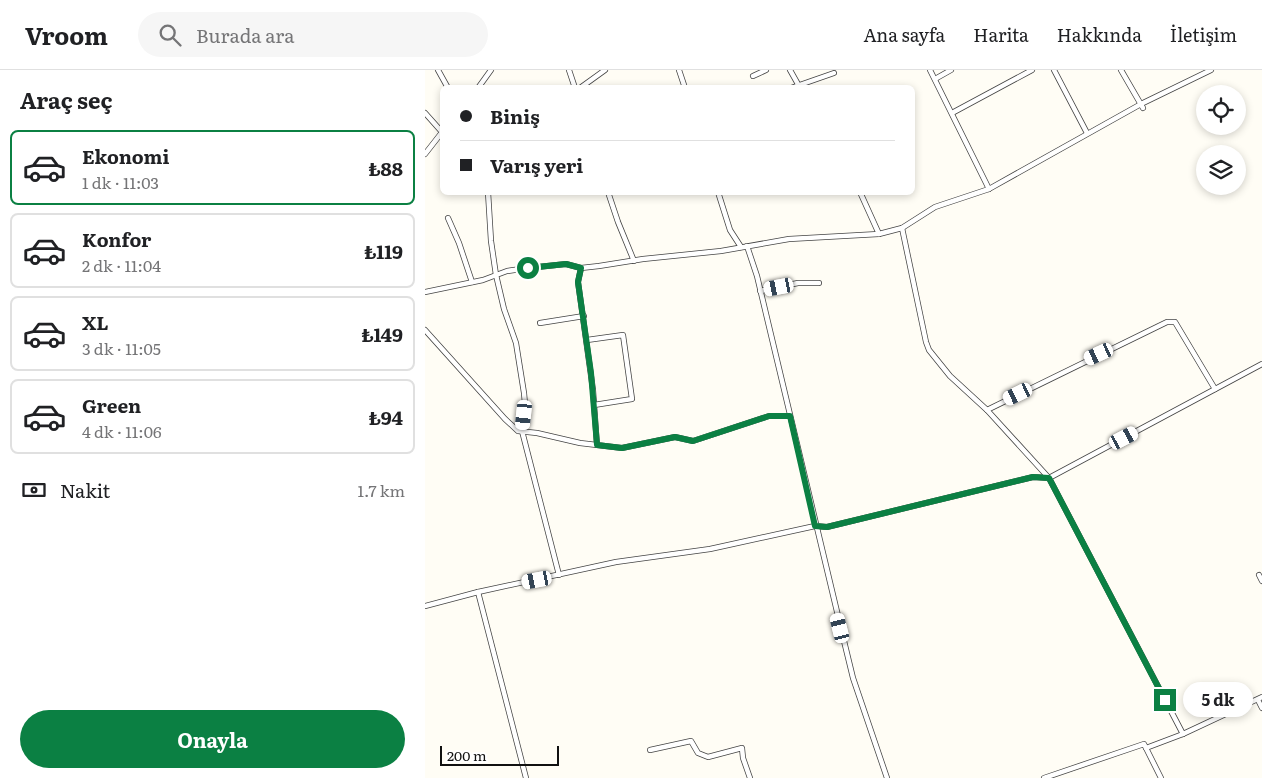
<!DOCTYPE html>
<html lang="tr">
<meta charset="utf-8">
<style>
:root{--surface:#fff;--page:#f6f6f6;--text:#202124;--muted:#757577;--line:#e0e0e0;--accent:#0b8043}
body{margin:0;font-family:Literata,serif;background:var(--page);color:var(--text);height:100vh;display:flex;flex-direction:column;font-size:19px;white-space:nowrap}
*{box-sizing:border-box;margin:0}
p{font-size:16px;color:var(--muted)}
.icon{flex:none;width:28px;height:28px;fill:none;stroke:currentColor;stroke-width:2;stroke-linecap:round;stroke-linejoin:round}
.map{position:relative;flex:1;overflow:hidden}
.sheet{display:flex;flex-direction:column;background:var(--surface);width:425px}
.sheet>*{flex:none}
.banner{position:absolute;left:15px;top:15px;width:475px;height:110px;border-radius:8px;box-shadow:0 2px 8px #0003;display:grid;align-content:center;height:110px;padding:0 20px;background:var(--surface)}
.fabs{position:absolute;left:771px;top:15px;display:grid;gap:10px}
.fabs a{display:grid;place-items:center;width:50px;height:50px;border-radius:50%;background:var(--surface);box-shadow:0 2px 8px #0003;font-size:25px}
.scale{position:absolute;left:15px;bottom:12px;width:119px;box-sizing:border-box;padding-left:5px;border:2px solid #111;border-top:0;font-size:14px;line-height:18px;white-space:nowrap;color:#111;-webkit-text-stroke:4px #fff;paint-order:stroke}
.end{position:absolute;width:22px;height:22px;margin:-11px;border:6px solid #0b8043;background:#fff;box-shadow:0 0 0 2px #fff}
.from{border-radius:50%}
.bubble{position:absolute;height:35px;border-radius:18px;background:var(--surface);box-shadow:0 2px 8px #0003;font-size:16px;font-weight:700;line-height:35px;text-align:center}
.car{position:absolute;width:15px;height:30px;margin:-15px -8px;border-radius:6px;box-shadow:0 0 4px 1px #0007;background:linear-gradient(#fff 24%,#345 0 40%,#fff 0 76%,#345 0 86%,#fff 0)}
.banner b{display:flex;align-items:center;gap:18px;height:48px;font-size:19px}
.banner b+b{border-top:1px solid var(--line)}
.banner i{width:12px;height:12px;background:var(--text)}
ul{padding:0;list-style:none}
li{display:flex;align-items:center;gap:15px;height:75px;margin:0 10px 8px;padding:0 10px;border:2px solid var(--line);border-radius:8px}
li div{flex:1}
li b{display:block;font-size:19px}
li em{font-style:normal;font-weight:700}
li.selected{border-color:var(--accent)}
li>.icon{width:45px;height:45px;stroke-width:1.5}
h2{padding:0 20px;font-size:22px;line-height:60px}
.pay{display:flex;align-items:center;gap:12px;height:55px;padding:0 20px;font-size:19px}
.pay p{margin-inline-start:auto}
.cta{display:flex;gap:10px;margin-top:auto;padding:10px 20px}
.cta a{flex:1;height:58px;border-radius:30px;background:var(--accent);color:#fff;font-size:20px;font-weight:700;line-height:58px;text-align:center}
header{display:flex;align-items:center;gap:30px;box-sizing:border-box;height:70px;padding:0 25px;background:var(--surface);border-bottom:1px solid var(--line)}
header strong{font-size:24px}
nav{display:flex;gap:28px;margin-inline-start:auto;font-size:18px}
.search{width:350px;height:45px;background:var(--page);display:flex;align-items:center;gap:12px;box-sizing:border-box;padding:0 18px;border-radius:28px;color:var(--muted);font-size:19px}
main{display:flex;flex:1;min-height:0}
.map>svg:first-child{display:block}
</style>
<header>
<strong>Vroom</strong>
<div class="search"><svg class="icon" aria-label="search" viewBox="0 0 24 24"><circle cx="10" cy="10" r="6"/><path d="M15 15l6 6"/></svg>Burada ara</div>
<nav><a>Ana sayfa</a><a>Harita</a><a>Hakkında</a><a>İletişim</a></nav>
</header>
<main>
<section class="sheet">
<h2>Araç seç</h2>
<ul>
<li class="selected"><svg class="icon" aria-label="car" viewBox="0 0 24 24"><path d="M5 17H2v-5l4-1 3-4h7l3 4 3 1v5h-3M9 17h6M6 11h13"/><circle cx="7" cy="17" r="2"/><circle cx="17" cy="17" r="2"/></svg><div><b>Ekonomi</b><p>1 dk · 11:03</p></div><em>₺88</em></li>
<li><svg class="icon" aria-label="car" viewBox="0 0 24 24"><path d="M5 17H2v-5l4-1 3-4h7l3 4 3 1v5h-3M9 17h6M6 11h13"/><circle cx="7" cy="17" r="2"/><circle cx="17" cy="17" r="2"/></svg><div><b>Konfor</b><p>2 dk · 11:04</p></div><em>₺119</em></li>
<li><svg class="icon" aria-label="car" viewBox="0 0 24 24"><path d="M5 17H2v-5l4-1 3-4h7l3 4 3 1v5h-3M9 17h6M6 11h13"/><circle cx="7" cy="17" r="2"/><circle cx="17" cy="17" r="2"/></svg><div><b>XL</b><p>3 dk · 11:05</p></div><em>₺149</em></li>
<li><svg class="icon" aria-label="car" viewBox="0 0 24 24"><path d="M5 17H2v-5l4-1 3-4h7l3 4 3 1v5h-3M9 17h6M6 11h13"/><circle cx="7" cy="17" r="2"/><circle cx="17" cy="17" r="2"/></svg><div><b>Green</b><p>4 dk · 11:06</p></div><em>₺94</em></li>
</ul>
<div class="pay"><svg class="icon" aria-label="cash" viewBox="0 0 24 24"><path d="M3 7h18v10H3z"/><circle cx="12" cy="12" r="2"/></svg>Nakit<p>1.7 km</p></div>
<div class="cta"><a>Onayla</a></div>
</section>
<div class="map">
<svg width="837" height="708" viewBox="0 0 837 708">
<rect width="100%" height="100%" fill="#fffdf5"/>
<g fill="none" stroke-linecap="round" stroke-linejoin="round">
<defs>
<g id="street">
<path d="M 13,0 L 23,18"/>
<path d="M 144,0 L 150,18"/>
<path d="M 254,0 L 260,18"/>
<path d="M 365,0 L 374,16"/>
<path d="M 505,0 L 564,119"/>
<path d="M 629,0 L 662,63"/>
<path d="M 696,0 L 718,38"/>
<path d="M 328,6 L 341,0"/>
<path d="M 510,9 L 526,0"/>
<path d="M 53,18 L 66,0"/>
<path d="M 155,18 L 180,0"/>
<path d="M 366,18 L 409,3"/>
<path d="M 0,43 L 17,62"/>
<path d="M 527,43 L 607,0"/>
<path d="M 0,84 L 18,61"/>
<path d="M 63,122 L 66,171 L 71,205 L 79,239 L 91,273 L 99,323 L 100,334 L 97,361 L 134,505"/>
<path d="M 183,122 L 193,152 L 209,191"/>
<path d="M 293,122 L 305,160 L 316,177"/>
<path d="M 435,122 L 454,164"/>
<path d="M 23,148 L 34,173 L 47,212"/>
<path d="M 477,158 L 501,272 L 504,280 L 525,306 L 562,340 L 624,408 L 758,664"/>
<path d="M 322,176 L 332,206 L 419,571 L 428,608 L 462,708"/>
<path d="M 156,198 L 153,212 L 168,320 L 172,375"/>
<path d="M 335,221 L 373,213 L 394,213"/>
<path d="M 0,222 L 58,210 L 82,201 L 103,198 L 141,194 L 156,198 L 174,196 L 218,189 L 296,181 L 364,169 L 454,164 L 477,158 L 510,137 L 564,119 L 716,34 L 786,0"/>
<path d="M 115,253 L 159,246"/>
<path d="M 0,260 L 80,349 L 93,361 L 112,363 L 155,373 L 197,378 L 250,367 L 268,371 L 344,346 L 365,346"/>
<path d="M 162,270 L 198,265 L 207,329 L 169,335"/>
<path d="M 562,340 L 742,252 L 750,252 L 790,319"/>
<path d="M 834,505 L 837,511"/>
<path d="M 53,522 L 101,708"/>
<path d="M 0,536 L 53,522 L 191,492 L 285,479 L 390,456 L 402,457 L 608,407 L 624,408 L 837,294"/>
<path d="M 833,630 L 837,638"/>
<path d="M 721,678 L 758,664 L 837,627"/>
<path d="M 225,680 L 266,671 L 273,683 L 283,687 L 317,678 L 318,688 L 325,708"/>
<path d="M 619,708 L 719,674 L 736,708"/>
</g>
</defs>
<use href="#street" stroke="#444" stroke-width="6"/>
<use href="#street" stroke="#fff" stroke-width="4.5"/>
</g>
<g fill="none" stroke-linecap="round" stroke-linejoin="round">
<path stroke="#0b8043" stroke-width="6" d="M 103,198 L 141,194 L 156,198 L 153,212 L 166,303 L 172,375 L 197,378 L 250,367 L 268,371 L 344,346 L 365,346 L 390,456 L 402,457 L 608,407 L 624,408 L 740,630"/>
</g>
</svg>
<div class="fabs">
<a><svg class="icon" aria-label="locate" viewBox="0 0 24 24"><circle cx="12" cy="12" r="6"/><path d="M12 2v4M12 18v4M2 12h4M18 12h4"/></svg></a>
<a><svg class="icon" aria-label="layers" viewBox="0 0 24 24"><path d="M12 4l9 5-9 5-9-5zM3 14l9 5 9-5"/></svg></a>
</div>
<div class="scale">200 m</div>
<i class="end from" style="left:103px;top:198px"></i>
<i class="end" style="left:740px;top:630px"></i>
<div class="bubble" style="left:758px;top:612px;width:70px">5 dk</div>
<i class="car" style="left:354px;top:217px;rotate:259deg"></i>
<i class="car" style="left:674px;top:284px;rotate:245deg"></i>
<i class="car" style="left:593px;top:324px;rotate:244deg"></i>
<i class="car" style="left:99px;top:345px;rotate:186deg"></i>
<i class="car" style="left:699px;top:368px;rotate:62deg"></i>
<i class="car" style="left:112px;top:510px;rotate:259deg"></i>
<i class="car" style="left:415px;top:558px;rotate:346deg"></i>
<div class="banner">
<b><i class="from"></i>Biniş</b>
<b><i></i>Varış yeri</b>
</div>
</div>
</main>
